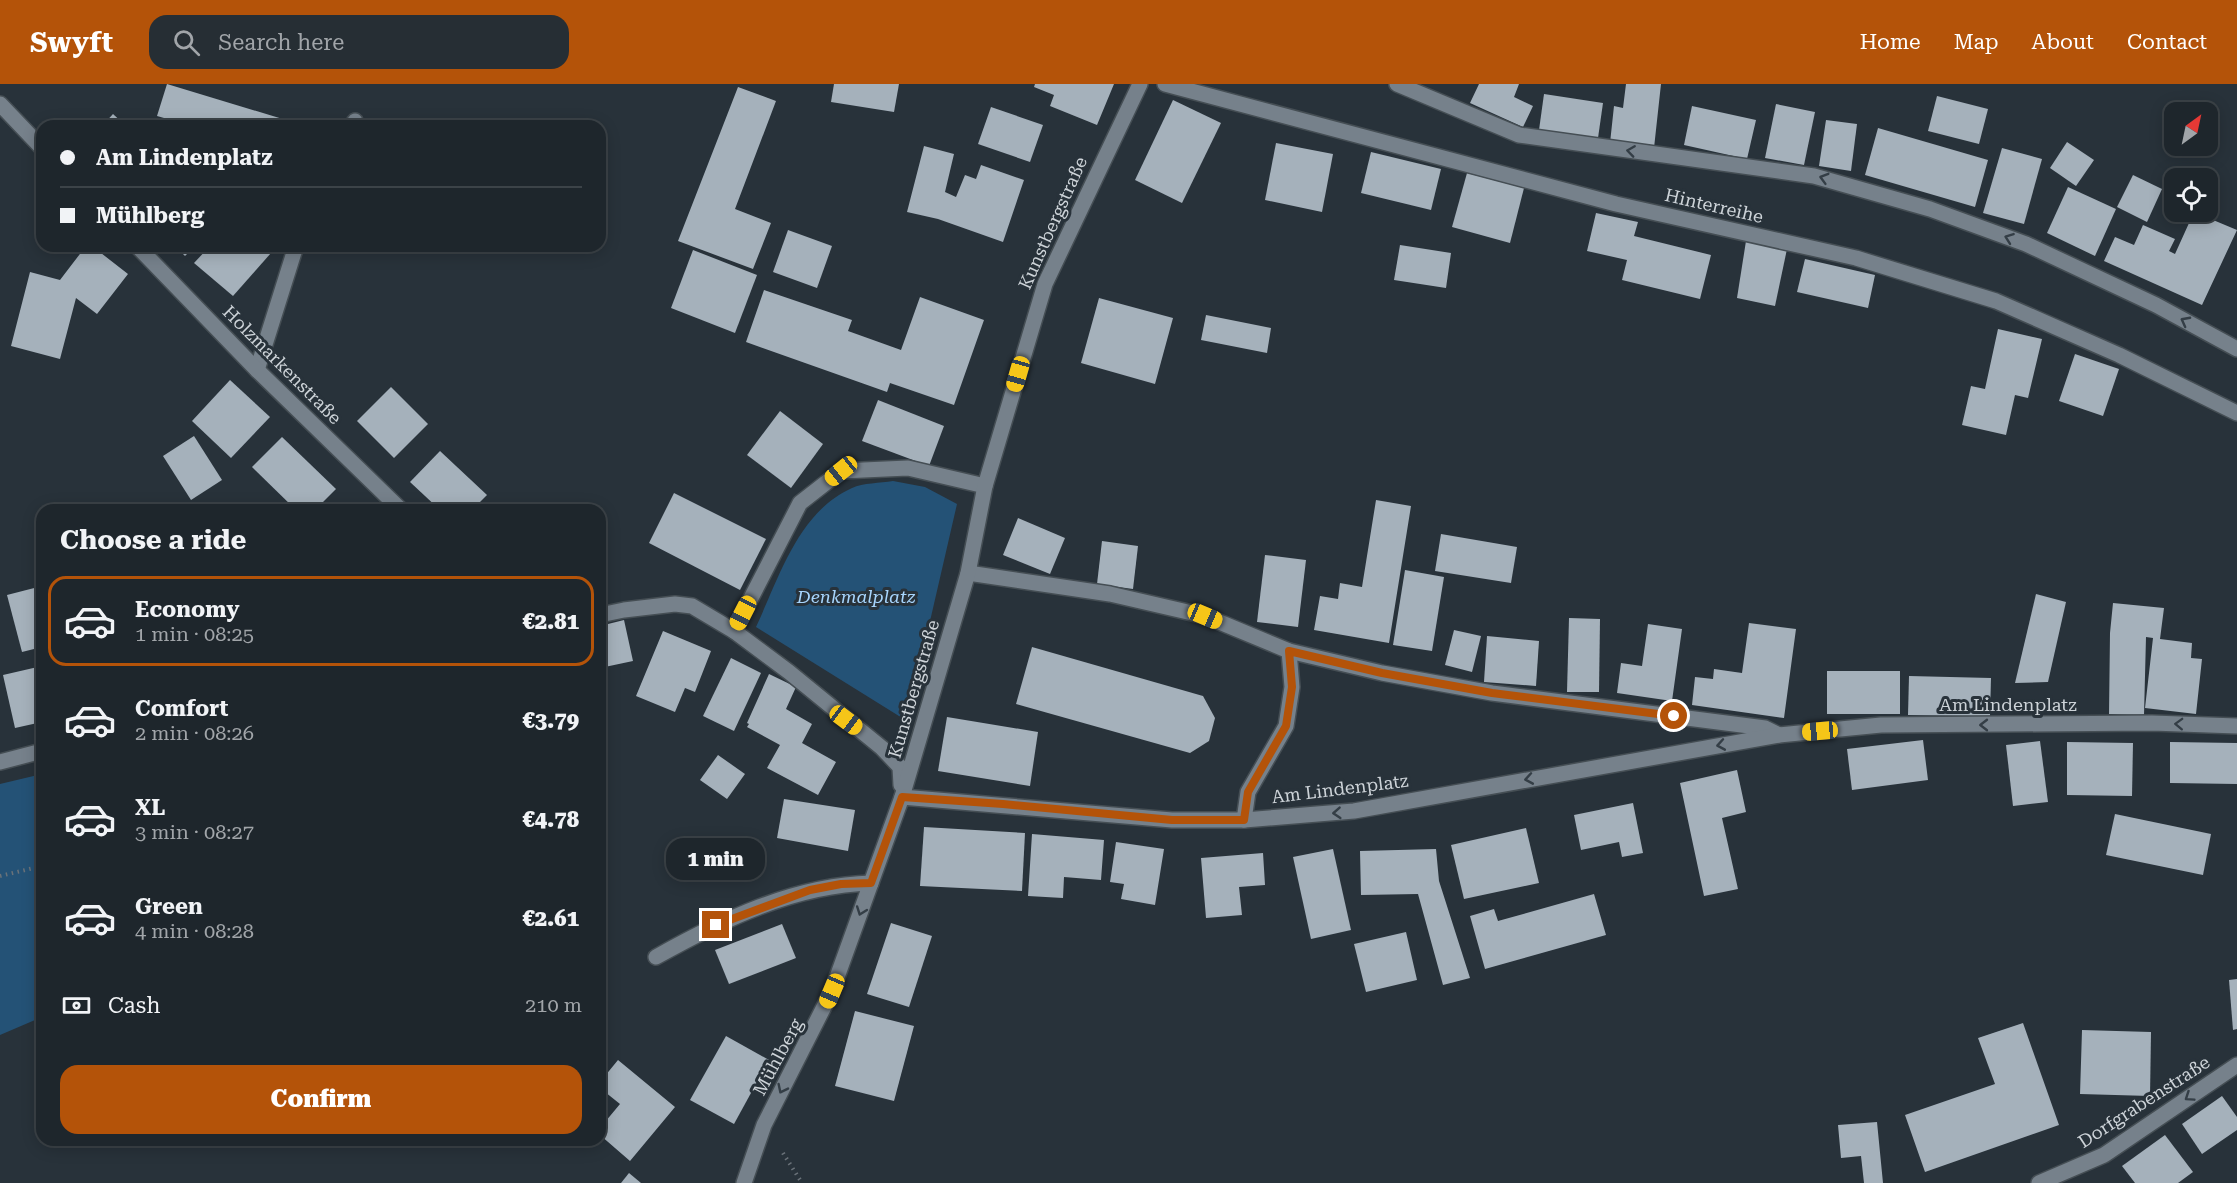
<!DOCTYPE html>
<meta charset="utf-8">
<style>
:root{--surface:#1e262c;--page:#262e34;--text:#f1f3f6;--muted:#a1a5a9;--line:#3c4348;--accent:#b45309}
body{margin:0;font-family:"Roboto Serif",serif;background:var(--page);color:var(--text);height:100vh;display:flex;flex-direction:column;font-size:22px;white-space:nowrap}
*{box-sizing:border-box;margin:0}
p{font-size:20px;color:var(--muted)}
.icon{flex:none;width:33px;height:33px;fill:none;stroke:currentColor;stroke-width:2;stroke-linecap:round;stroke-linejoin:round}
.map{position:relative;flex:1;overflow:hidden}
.sheet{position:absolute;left:36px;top:420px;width:570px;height:642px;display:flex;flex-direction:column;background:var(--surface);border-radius:18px;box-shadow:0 3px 15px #0003,0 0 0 2px var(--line)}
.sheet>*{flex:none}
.top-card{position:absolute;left:36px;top:36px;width:570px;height:132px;border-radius:18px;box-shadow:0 3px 15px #0003,0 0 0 2px var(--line);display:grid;align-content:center;height:132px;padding:0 24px;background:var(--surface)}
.needle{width:39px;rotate:33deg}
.controls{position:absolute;left:2164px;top:18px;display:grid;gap:12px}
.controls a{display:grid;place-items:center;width:54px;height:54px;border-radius:12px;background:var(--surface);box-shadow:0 3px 15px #0003,0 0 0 2px var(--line);font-size:30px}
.end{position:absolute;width:27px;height:27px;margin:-14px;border:8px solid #b45309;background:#fff;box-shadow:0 0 0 3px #fff}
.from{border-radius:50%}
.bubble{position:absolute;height:42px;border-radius:18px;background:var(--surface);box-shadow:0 3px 15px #0003,0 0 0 2px var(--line);font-size:20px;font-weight:800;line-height:42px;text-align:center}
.car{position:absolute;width:18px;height:36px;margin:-18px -9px;border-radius:8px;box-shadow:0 0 4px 2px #0007;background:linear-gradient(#f5c518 24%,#345 0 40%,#f5c518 0 76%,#345 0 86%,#f5c518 0)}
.top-card b{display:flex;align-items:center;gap:21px;height:57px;font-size:22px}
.top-card b+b{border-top:2px solid var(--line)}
.top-card i{width:15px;height:15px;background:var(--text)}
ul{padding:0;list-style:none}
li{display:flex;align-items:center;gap:18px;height:90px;margin:0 12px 9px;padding:0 12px;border:3px solid transparent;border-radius:18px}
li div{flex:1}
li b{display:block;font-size:22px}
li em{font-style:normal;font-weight:800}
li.current{border-color:var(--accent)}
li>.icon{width:54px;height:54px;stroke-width:1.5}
h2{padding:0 24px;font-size:27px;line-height:72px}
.pay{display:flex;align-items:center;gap:15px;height:66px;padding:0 24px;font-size:22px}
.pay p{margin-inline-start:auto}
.cta{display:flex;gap:12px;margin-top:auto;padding:12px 24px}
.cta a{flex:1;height:69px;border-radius:18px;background:var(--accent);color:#fff;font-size:24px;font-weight:800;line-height:69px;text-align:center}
header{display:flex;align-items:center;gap:36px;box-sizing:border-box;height:84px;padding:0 30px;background:var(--accent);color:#fff}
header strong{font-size:28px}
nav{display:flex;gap:33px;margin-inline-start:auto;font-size:21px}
.search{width:420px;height:54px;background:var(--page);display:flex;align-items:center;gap:15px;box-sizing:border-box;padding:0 21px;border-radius:18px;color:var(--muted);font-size:22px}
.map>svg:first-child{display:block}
</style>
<header>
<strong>Swyft</strong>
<div class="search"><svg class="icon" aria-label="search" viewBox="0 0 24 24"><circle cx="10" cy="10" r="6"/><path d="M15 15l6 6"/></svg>Search here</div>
<nav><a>Home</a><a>Map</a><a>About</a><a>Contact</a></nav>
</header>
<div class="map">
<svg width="2237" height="1099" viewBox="0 0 2237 1099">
<rect width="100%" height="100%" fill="#28323a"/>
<g fill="#245276">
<path d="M 893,397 L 925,403 L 957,420 L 907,637 L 756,543 C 779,494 798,428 852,404 C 863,399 880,399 893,397 Z"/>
<path d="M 42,690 L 42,933 L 0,951 L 0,700 Z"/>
</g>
<g fill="#a5b1bb">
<path d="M 167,0 L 286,36 L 284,42 L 257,42 L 234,35 L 232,42 L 212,36 L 210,42 L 192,42 L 157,32 Z"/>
<path d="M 834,0 L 899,0 L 894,28 L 831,18 Z"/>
<path d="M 1035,0 L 1114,0 L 1097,41 L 1050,22 L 1054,11 L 1034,3 Z"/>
<path d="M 1479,0 L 1519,0 L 1514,13 L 1533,22 L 1523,43 L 1470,19 Z"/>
<path d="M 1626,0 L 1661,0 L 1654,64 L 1610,59 L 1614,22 L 1623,24 Z"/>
<path d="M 738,3 L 776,17 L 735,125 L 771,139 L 753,185 L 678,157 Z"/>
<path d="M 1544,10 L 1603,19 L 1598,54 L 1539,46 Z"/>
<path d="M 1937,12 L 1988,25 L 1979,60 L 1928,47 Z"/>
<path d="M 1173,16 L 1221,39 L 1182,119 L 1135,96 Z"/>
<path d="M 1776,20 L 1815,28 L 1804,81 L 1765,74 Z"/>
<path d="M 1692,22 L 1756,36 L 1747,75 L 1684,61 Z"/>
<path d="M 991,23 L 1043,41 L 1030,78 L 978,60 Z"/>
<path d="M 113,30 L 126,42 L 102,42 Z"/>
<path d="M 1826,36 L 1857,40 L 1851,87 L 1819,82 Z"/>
<path d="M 1878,44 L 1988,76 L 1975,123 L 1865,91 Z"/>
<path d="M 2067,58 L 2094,76 L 2076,102 L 2050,84 Z"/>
<path d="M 1276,59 L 1333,70 L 1322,128 L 1265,116 Z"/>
<path d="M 924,62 L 954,70 L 945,108 L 956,113 L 965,91 L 976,95 L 981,81 L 1024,96 L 1003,158 L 938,135 L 907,128 Z"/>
<path d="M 2002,64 L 2042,75 L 2024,140 L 1983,129 Z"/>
<path d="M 1371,68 L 1441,85 L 1431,126 L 1361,109 Z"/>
<path d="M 1467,89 L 1524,104 L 1510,159 L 1452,143 Z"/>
<path d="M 2133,91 L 2162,105 L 2147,138 L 2117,123 Z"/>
<path d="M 2068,103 L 2116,125 L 2095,172 L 2047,149 Z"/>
<path d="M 2194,128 L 2237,146 L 2202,221 L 2104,177 L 2115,153 L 2134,161 L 2143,141 L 2175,155 L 2169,167 L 2175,170 Z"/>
<path d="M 1596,129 L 1638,138 L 1634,152 L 1711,171 L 1700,215 L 1622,196 L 1627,176 L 1587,167 Z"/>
<path d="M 788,146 L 832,162 L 817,204 L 773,188 Z"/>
<path d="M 1746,157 L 1787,165 L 1775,222 L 1737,214 Z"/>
<path d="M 1400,161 L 1451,169 L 1446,204 L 1394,196 Z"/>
<path d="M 86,162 L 92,162 L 128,190 L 97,230 L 76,214 L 60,275 L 11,262 L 30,188 L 60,196 Z"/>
<path d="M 175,162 L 195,162 L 185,172 Z"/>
<path d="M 210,162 L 262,162 L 271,169 L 233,212 L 194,179 Z"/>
<path d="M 693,166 L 757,191 L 735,249 L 671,224 Z"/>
<path d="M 1805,175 L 1875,191 L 1868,224 L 1797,208 Z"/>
<path d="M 764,206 L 852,236 L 848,247 L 901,266 L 920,213 L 984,236 L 954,321 L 890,299 L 887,308 L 746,258 Z"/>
<path d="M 1099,214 L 1173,234 L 1155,300 L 1081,279 Z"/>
<path d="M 1206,231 L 1271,244 L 1267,269 L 1201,256 Z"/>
<path d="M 1998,245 L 2042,255 L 2028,314 L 2015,311 L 2006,351 L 1962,341 L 1971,302 L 1985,305 Z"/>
<path d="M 2075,270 L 2119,285 L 2103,332 L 2059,317 Z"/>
<path d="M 230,296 L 270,333 L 231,374 L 192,337 Z"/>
<path d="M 391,303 L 428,340 L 394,374 L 357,337 Z"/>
<path d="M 878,316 L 944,342 L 929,382 L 862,357 Z"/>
<path d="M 780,327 L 823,360 L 791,404 L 747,371 Z"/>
<path d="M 194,352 L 222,396 L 191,416 L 163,372 Z"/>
<path d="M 282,353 L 336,405 L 315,426 L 296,426 L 252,383 Z"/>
<path d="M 440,367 L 487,411 L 472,426 L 440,426 L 410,398 Z"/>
<path d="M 674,409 L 766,455 L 740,506 L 649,459 Z"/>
<path d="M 1376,416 L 1411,422 L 1389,559 L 1314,546 L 1320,512 L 1338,515 L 1340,499 L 1362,503 Z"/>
<path d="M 1018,434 L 1065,454 L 1050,490 L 1003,471 Z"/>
<path d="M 1441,450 L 1517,463 L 1511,499 L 1435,487 Z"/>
<path d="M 1102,457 L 1138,462 L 1133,505 L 1097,500 Z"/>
<path d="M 1265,471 L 1306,476 L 1298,543 L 1257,538 Z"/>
<path d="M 1405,486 L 1444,493 L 1432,567 L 1393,561 Z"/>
<path d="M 42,502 L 42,563 L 22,568 L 7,511 Z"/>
<path d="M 2036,510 L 2066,518 L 2048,598 L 2015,599 Z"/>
<path d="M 2113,519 L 2164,524 L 2160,555 L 2192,559 L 2191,574 L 2202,575 L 2196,630 L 2145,624 L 2153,554 L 2146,553 L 2144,631 L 2109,630 L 2110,549 Z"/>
<path d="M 1569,534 L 1600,535 L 1599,608 L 1567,608 Z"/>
<path d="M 624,536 L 633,577 L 600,584 L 600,542 Z"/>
<path d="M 1749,539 L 1796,545 L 1784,634 L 1692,621 L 1695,593 L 1713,595 L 1714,585 L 1742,589 Z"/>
<path d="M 1648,540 L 1682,545 L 1672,617 L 1617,609 L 1621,579 L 1642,582 Z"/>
<path d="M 1454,546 L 1481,552 L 1472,588 L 1445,581 Z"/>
<path d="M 663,547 L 711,567 L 695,608 L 685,604 L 675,628 L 636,612 Z"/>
<path d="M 1487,552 L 1539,557 L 1536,602 L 1484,598 Z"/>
<path d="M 1032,563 L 1203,612 L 1215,634 L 1209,657 L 1190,669 L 1016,620 Z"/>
<path d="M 731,574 L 761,589 L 734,647 L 703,632 Z"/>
<path d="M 42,582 L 42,638 L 15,644 L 3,591 Z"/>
<rect x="1827" y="587" width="73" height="43"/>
<path d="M 769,590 L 796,603 L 786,625 L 812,640 L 802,659 L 836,678 L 818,711 L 767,684 L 780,661 L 747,643 L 749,640 L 747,639 Z"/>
<path d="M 1909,592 L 1991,594 L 1990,632 L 1908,631 Z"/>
<path d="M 947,633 L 1038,648 L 1030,702 L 938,687 Z"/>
<path d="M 1923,656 L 1928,696 L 1852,706 L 1847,665 Z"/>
<path d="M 2040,657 L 2048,718 L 2013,722 L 2006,661 Z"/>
<path d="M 2067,658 L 2133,659 L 2132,712 L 2067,711 Z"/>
<path d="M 2170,658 L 2237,659 L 2237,700 L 2170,699 Z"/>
<path d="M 718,671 L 745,690 L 727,715 L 700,696 Z"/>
<path d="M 1737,686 L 1746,728 L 1722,734 L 1738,805 L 1704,812 L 1680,699 Z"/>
<path d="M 784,715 L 855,726 L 848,767 L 777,754 Z"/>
<path d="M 1633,719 L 1643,769 L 1622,773 L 1619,758 L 1581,766 L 1574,731 Z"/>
<path d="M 2115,730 L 2211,750 L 2203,791 L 2106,771 Z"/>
<path d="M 924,743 L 1025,749 L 1022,807 L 920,802 Z"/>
<path d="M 1526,744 L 1539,799 L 1464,815 L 1451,761 Z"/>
<path d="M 1032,750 L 1104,756 L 1101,796 L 1064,793 L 1063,814 L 1028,812 Z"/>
<path d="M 1116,758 L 1164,765 L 1155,821 L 1121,815 L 1124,800 L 1110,798 Z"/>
<path d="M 1333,765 L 1351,846 L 1311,855 L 1293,773 Z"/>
<path d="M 1436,765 L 1439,797 L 1470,894 L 1443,901 L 1418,810 L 1361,811 L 1360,767 Z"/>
<path d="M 1263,769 L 1265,801 L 1239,803 L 1242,831 L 1206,834 L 1201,774 Z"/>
<path d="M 1594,810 L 1606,851 L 1485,885 L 1470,832 L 1494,825 L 1498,837 Z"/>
<path d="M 891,839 L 932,852 L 909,923 L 867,910 Z"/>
<path d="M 782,840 L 796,874 L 729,900 L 715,866 Z"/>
<path d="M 1406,848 L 1417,896 L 1366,908 L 1354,860 Z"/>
<path d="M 2237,895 L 2237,945 L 2233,946 L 2229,896 Z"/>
<path d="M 855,927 L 914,942 L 894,1017 L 835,1002 Z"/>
<path d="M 2023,939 L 2059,1041 L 1925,1088 L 1905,1031 L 1995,1000 L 1978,954 Z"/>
<path d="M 2082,946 L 2151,948 L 2150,1012 L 2080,1010 Z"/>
<path d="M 726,952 L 769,976 L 734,1040 L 690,1016 Z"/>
<path d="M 618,976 L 675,1023 L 630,1077 L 600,1051 L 600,1044 L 620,1020 L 600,1004 L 600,998 Z"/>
<path d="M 2222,1012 L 2237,1033 L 2237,1046 L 2202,1070 L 2182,1040 Z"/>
<path d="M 1877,1038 L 1883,1099 L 1864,1099 L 1861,1072 L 1841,1074 L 1838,1041 Z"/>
<path d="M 2165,1051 L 2193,1088 L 2178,1099 L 2135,1099 L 2122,1082 Z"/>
<path d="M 629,1089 L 641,1099 L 621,1099 Z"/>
</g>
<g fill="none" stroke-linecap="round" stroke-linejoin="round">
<defs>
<g id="lane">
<path d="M 352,42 L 355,37"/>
<path d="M 257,286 L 296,162"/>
<path d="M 1244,736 L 1248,708 L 1286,642 L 1292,603 L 1289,567"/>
</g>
<g id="street">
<path d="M 1165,0 L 1616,120 L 1856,174 L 1996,217 L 2119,271 L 2237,329"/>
<path d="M 1397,0 L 1519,51 L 1814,92 L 1930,125 L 2026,160 L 2156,221 L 2237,265"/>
<path d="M 0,20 L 42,64"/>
<path d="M 137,162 L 257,286 L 401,426"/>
<path d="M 968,489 L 1110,510 L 1205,532 L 1289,567 L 1382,589 L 1492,609 L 1765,644 L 1779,651"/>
<path d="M 600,531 L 624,526 L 675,520 L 692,522 L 734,547 L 789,588 L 882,664 L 900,683 L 901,701"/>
<path d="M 734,547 L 800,419 L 841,387 L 908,384 L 985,402"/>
<path d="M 0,678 L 42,667"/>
<path d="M 902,713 L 968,489 L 985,402 L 1045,200 L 1140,0"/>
<path d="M 656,873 C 722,836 794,801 871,799"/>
<path d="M 2039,1099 L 2104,1071 L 2237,981"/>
</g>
<path id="secondary" d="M 744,1099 L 764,1041 L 832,907 L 902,713 L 1172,736 L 1244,736 L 1354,727 L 1779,651 L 1881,641 L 2152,639 L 2237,642"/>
</defs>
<use href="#lane" stroke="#454e54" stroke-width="18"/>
<use href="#street" stroke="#454e54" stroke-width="18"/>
<use href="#secondary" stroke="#454e54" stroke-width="18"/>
<g stroke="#6a7279" stroke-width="4" stroke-dasharray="1.5 4.5" stroke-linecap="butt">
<path d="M 0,792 L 42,782"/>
<path d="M 783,1069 L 802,1099"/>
</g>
<use href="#lane" stroke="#76818b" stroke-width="15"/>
<use href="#street" stroke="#76818b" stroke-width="15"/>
<use href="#secondary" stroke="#76818b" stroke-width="15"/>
</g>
<defs><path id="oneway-chevron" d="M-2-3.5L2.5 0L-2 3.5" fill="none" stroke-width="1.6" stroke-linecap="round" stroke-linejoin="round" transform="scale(1.5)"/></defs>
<g stroke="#343e46">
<use href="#oneway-chevron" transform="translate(1631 67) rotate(-172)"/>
<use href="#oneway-chevron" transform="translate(1824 94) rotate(-164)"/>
<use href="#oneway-chevron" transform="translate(2009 154) rotate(-160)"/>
<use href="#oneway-chevron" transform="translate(2185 237) rotate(-152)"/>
<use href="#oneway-chevron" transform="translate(2179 640) rotate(-178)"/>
<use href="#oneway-chevron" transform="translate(1984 641) rotate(180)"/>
<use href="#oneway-chevron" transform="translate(1721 661) rotate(170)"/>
<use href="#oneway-chevron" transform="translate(1529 695) rotate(170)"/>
<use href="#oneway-chevron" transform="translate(1337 729) rotate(176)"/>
<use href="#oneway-chevron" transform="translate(861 827) rotate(110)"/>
<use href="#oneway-chevron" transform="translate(782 1005) rotate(116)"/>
<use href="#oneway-chevron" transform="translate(2189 1013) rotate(146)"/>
</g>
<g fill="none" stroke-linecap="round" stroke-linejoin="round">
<path stroke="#b45309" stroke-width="8" d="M 716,841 L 810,806 L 841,800 L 871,799 L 902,713 L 1003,720 L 1172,736 L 1244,736 L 1248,708 L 1286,642 L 1292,603 L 1289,567 L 1382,589 L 1492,609 L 1674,632"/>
</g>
<g text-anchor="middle" stroke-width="6" stroke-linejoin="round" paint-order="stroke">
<g font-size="18" fill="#cdd3d8" stroke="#28323a">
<text transform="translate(1714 122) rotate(13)" y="6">Hinterreihe</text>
<text transform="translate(1053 139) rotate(-66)" y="6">Kunstbergstraße</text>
<text transform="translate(282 281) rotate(45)" y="6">Holzmarkenstraße</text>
<text transform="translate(914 605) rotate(-74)" y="6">Kunstbergstraße</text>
<text x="2008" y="627">Am Lindenplatz</text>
<text transform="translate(1340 705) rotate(-7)" y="6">Am Lindenplatz</text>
<text transform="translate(778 973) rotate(-62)" y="6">Mühlberg</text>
<text transform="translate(2144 1018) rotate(-33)" y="6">Dorfgrabenstraße</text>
</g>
<g font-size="18" font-style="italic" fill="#a7d5fd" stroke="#28323a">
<text x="856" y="519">Denkmalplatz</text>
</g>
</g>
</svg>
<div class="controls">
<a><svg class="needle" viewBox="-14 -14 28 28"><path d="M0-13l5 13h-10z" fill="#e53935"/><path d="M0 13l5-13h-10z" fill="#a1a5a9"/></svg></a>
<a><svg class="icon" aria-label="locate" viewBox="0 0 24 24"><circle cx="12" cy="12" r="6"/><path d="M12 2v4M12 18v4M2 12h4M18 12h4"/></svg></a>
</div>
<i class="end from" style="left:1674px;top:632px"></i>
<i class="end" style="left:716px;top:841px"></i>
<div class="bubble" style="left:666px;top:754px;width:99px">1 min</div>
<i class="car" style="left:1018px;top:290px;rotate:196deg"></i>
<i class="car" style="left:841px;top:387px;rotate:231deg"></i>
<i class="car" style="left:743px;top:529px;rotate:207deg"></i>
<i class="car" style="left:1205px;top:532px;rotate:113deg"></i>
<i class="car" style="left:846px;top:636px;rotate:127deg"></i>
<i class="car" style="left:1820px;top:647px;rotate:265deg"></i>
<i class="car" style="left:832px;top:907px;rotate:203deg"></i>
<div class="top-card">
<b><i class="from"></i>Am Lindenplatz</b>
<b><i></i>Mühlberg</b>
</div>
<section class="sheet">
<h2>Choose a ride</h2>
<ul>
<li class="current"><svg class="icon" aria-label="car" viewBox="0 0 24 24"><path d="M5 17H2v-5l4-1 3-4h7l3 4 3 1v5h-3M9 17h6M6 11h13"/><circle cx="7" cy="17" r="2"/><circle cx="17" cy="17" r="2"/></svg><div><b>Economy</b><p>1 min · 08:25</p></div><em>€2.81</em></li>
<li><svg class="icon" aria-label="car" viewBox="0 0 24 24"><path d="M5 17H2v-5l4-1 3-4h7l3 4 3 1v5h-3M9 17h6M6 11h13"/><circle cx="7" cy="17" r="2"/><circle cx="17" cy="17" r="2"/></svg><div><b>Comfort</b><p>2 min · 08:26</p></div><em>€3.79</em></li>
<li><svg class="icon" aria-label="car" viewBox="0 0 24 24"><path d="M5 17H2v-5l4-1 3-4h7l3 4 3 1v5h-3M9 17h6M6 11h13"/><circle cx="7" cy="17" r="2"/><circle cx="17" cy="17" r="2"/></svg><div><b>XL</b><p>3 min · 08:27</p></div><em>€4.78</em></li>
<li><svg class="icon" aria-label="car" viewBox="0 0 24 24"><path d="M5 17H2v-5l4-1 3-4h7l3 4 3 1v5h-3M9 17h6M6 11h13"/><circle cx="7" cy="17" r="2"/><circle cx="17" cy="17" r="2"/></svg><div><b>Green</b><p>4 min · 08:28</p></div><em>€2.61</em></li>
</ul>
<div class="pay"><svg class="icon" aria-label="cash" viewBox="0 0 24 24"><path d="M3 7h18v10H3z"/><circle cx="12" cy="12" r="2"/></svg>Cash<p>210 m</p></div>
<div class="cta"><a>Confirm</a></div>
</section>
</div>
